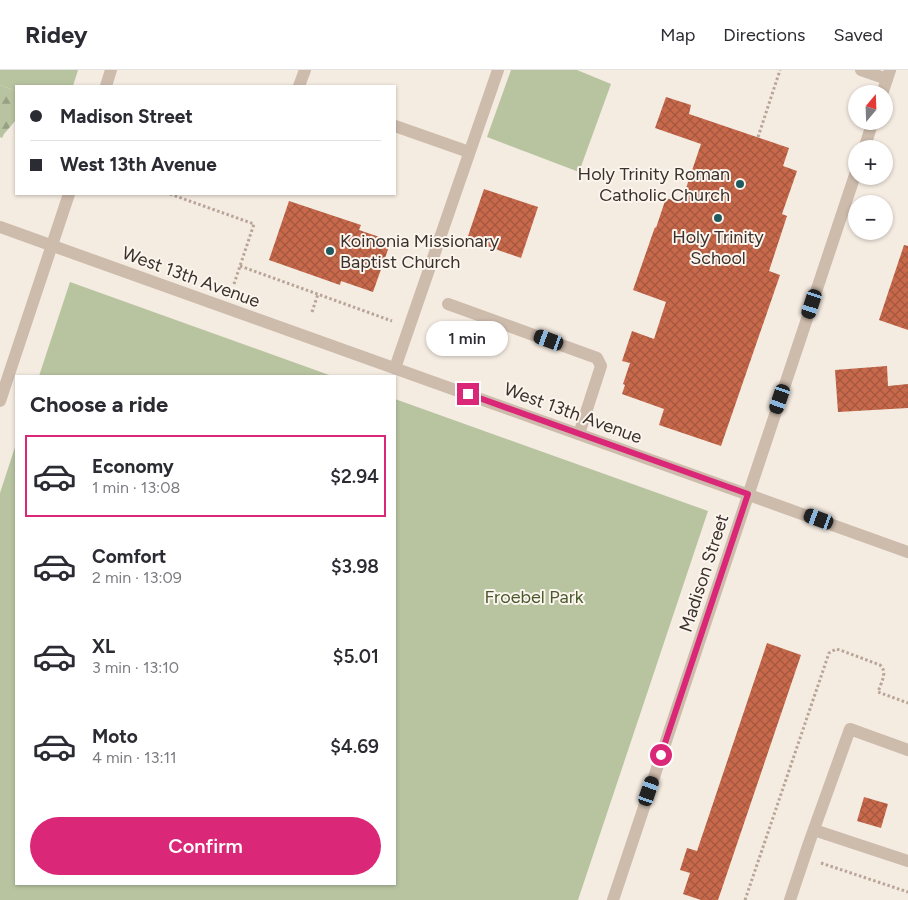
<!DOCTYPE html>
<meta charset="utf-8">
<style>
:root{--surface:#fff;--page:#f7f7f7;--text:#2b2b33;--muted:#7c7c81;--line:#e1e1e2;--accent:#db2777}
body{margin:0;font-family:Figtree,sans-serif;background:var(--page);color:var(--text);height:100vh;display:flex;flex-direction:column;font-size:19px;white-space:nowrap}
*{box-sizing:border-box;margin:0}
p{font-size:16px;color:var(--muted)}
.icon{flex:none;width:28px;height:28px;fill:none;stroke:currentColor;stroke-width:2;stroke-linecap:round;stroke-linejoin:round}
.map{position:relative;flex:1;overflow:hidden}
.sheet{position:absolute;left:15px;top:305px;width:381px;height:510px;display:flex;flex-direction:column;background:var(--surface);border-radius:0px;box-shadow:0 1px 4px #0004}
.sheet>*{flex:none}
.guide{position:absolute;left:15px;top:15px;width:381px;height:110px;border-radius:0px;box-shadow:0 1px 4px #0004;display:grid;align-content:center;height:110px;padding:0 15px;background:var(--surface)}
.needle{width:32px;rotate:19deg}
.tools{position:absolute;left:848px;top:15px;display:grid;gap:10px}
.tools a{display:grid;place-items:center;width:45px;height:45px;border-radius:50%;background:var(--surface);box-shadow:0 1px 4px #0004;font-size:25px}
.end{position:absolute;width:22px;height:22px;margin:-11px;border:6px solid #db2777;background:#fff;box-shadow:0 0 0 2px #fff}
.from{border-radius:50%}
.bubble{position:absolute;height:35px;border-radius:18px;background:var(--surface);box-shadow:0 1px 4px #0004;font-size:16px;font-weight:600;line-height:35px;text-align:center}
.car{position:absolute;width:15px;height:30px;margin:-15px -8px;border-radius:6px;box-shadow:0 0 4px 1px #0007;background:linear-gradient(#222 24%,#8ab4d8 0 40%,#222 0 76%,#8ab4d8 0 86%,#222 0)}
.guide b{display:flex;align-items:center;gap:18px;height:48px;font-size:19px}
.guide b+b{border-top:1px solid var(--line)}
.guide i{width:12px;height:12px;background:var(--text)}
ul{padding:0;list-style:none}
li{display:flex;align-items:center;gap:15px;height:82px;margin:0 10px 8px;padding:0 5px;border:2px solid transparent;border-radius:0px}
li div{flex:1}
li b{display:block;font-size:19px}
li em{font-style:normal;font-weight:600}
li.selected{border-color:var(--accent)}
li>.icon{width:45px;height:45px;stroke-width:1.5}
h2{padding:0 15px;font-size:22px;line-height:60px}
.primary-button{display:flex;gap:10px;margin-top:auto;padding:10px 15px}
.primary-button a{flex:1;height:58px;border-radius:30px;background:var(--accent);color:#fff;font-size:20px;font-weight:600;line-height:58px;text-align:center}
header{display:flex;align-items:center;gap:30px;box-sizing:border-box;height:70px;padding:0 25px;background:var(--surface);border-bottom:1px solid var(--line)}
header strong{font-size:24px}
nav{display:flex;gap:28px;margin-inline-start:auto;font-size:18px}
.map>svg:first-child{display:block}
</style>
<header>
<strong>Ridey</strong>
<nav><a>Map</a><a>Directions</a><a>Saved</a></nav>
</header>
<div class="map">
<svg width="908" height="830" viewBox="0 0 908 830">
<defs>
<pattern id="forest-firs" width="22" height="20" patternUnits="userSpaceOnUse" patternTransform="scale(1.25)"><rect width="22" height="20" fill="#b8c4a0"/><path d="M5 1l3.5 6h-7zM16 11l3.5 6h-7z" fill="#97a083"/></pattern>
<pattern id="building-cross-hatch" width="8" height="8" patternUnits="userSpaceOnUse" patternTransform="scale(1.25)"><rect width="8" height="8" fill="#c8694b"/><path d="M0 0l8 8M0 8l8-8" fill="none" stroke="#a4573f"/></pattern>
</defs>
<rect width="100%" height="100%" fill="#f4ebe1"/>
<g fill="#b8c4a0">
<path d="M 0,0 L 78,0 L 73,16 L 16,16 L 16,21 L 0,15 Z"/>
<path d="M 511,0 L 577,0 L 611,14 L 579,102 L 487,67 Z"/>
<path d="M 70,212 L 332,306 L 39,306 Z"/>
<path d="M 395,329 L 708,441 L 578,830 L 0,830 L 0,423 L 16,374 L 16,814 L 395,814 Z"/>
</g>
<path fill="url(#forest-firs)" d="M 0,15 L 16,21 L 16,50 L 4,64 L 2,68 L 0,67 Z"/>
<g fill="url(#building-cross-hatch)">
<path d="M 666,27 L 691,35 L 689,44 L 789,78 L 783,96 L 797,101 L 782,144 L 787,146 L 769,201 L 780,205 L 721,376 L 659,355 L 664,339 L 622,324 L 625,315 L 623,314 L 630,293 L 622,291 L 632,261 L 654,269 L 666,232 L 633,220 L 655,157 L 656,158 L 666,128 L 681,133 L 701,74 L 655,58 Z"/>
<path d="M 484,119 L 538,137 L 521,188 L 467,169 Z"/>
<path d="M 289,131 L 361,155 L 359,160 L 391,171 L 373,222 L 341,211 L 340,215 L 269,190 Z"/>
<path d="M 904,175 L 908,176 L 908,260 L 879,250 Z"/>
<path d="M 887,296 L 888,316 L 908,314 L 908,338 L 838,342 L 835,300 Z"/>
<path d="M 767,573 L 801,585 L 718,830 L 701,830 L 683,824 L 690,803 L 680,800 L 687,778 L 697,781 Z"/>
<path d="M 864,727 L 888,734 L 881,758 L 857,751 Z"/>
</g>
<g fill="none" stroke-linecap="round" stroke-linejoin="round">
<g stroke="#b9a596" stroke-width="3" stroke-dasharray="2.5 2.5" stroke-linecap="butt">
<path d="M 758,67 L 780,0"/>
<path d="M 170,124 L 254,154 L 234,214"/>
<path d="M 240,196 L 392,251"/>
<path d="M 312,242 L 318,224"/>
<path d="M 821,793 L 908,822"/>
<path d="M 745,830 L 829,583 L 836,579 L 840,580 L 880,595 C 888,602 881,613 878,622 L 908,633"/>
</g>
<g stroke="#cdbbac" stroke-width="12">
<path d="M 299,16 L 305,0"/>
<path d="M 395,56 L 469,82"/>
<path d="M 448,234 L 597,288 L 601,296 L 579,364"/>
<path d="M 395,298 L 498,0"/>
<path d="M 814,760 L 908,791"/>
<path d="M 790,830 L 809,773 L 850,659 L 908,680"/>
</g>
<g stroke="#cdbbac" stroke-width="12">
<path d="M 861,0 L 887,9"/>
<path d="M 106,16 L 111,0"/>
<path d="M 0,157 L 908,482"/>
<path d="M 0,331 L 69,124"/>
</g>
<g stroke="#cdbbac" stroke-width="12">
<path d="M 882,24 L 890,0"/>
<path d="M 864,79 L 873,51"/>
<path d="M 613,830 L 856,102"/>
</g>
</g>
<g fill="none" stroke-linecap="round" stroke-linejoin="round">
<path stroke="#db2777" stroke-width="6" d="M 468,324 L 748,424 L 661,685"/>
</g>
<g fill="#1f5a5e" stroke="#fbf5ee" stroke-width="2">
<circle cx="740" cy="114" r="5"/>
<circle cx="718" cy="148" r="5"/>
<circle cx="330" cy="181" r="5"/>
</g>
<g text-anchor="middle" stroke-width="4" stroke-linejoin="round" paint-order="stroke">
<g font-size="18" fill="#3b302b" stroke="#fbf5ee" text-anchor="end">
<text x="730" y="110">Holy Trinity Roman<tspan x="730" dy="21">Catholic Church</tspan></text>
<text x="718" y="173" text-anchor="middle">Holy Trinity<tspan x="718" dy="21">School</tspan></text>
<text x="340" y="177" text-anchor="start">Koinonia Missionary<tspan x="340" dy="21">Baptist Church</tspan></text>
</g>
<g font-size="18" fill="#3b302b" stroke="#fbf5ee">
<text transform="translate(191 207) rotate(20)" y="6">West 13th Avenue</text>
<text transform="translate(573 343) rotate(20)" y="6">West 13th Avenue</text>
<text transform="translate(704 503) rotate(-72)" y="6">Madison Street</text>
</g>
<g font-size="18" fill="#4a5a2e" stroke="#fbf5ee">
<text x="534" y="533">Froebel Park</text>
</g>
</g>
</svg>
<div class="tools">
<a><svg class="needle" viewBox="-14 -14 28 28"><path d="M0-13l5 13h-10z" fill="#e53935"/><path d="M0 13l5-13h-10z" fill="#7c7c81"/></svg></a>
<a>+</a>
<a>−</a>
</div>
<i class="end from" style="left:661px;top:685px"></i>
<i class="end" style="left:468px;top:324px"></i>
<div class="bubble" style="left:426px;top:251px;width:82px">1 min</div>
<i class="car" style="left:812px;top:234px;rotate:198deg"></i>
<i class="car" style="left:549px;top:270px;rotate:290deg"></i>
<i class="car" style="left:780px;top:329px;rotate:199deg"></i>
<i class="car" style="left:819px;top:449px;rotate:290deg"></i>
<i class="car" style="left:649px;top:721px;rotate:19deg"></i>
<div class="guide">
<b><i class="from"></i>Madison Street</b>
<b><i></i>West 13th Avenue</b>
</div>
<section class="sheet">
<h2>Choose a ride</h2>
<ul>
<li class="selected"><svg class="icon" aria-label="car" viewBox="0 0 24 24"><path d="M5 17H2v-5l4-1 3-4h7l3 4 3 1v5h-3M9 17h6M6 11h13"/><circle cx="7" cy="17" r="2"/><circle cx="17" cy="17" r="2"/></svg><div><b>Economy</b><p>1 min · 13:08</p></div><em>$2.94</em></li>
<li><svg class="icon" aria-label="car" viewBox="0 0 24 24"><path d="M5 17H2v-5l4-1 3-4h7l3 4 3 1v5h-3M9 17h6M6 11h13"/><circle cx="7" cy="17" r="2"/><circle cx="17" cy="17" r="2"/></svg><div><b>Comfort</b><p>2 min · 13:09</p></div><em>$3.98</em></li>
<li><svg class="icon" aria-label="car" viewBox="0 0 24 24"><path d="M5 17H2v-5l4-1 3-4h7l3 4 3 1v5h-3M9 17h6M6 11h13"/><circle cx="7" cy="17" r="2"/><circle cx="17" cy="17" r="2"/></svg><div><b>XL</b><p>3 min · 13:10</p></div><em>$5.01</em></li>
<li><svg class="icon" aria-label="car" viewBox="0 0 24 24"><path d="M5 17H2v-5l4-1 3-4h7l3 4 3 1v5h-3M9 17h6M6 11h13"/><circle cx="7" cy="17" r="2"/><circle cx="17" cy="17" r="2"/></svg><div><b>Moto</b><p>4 min · 13:11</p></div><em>$4.69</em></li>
</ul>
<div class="primary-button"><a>Confirm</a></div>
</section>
</div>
